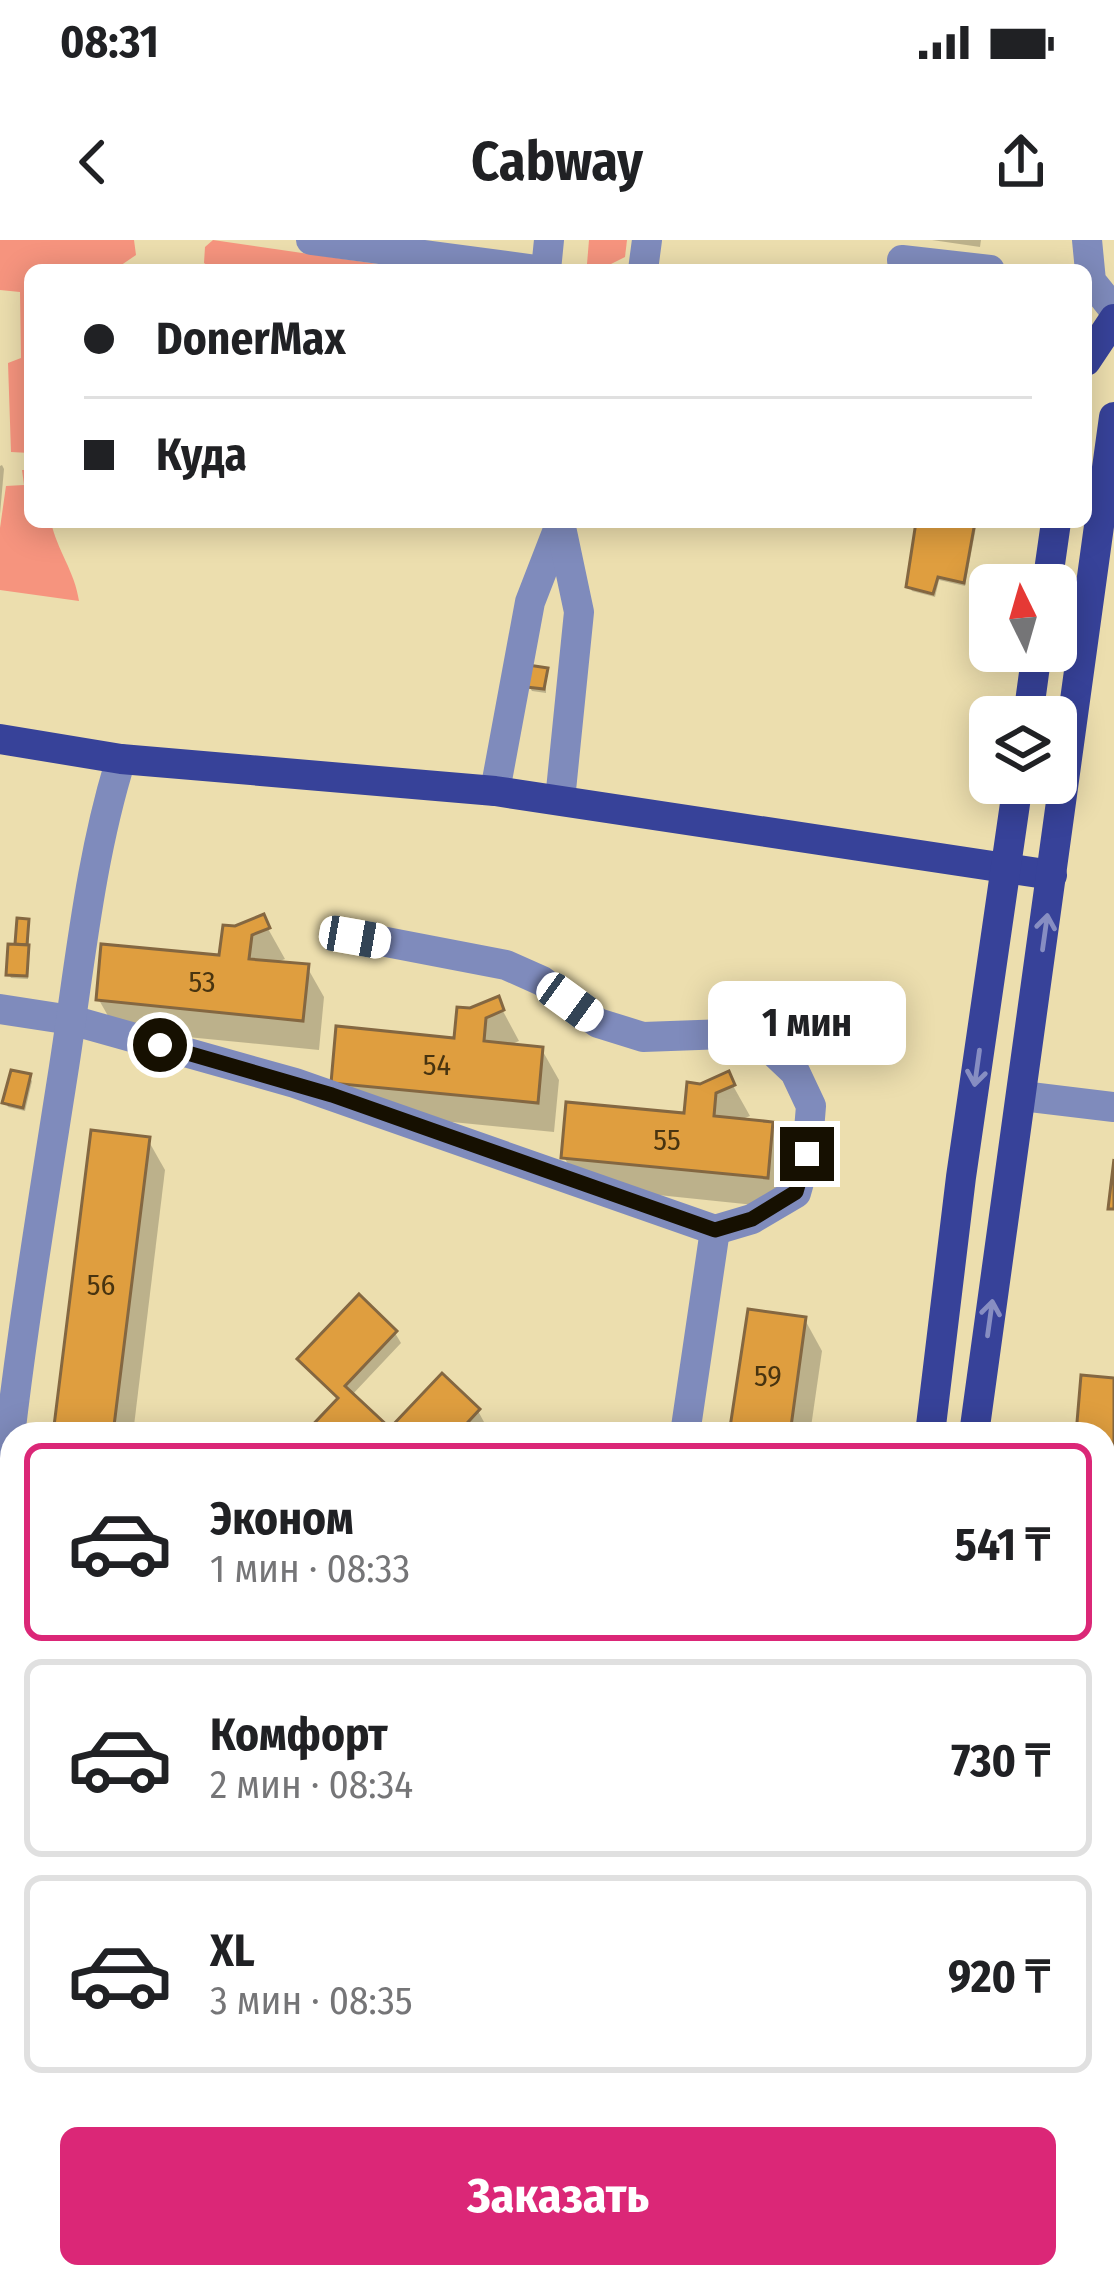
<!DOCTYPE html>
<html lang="ru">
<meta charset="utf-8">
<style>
:root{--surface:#fff;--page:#f2f2f2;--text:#202124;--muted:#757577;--line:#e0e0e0;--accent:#db2777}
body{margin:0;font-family:"Fira Sans Condensed",sans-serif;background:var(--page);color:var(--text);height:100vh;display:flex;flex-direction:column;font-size:45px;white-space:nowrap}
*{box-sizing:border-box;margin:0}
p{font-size:39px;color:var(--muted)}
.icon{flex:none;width:66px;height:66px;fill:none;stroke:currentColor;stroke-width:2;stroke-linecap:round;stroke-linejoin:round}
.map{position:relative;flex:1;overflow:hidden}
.panel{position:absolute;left:0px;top:1182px;width:1116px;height:867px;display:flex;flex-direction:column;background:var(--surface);border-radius:36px 36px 0 0;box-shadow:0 6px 30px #0003}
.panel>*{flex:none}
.hud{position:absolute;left:24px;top:24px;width:1068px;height:264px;border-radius:18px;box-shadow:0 6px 30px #0003;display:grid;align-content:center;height:264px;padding:0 60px;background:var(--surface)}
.needle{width:78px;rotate:355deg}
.buttons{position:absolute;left:969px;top:324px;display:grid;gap:24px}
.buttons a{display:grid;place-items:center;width:108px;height:108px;border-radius:18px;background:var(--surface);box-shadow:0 6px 30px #0003;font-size:60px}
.end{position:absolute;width:54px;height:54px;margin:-27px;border:15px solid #161001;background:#fff;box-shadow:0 0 0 6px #fff}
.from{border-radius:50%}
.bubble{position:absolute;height:84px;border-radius:18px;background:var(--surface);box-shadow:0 6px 30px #0003;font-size:39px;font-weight:700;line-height:84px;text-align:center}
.car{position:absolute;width:36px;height:72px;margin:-36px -18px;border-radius:15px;box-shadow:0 0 9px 3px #0007;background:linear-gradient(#fff 24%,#345 0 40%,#fff 0 76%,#345 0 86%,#fff 0)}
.hud b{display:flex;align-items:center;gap:42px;height:114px;font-size:45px}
.hud b+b{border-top:3px solid var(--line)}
.hud i{width:30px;height:30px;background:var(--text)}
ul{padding:21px 0 0;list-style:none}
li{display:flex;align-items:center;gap:36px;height:198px;margin:0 24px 18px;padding:0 36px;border:6px solid var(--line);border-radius:18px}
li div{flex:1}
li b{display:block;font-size:45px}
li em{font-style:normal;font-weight:700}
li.current{border-color:var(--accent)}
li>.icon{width:108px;height:108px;stroke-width:1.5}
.button{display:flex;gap:24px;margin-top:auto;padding:24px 60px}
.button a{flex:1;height:138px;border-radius:18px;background:var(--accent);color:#fff;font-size:48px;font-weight:700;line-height:138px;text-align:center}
.status{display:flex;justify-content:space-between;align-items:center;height:84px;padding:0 60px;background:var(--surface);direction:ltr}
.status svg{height:33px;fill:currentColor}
header{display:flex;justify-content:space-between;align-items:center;height:156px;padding:0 60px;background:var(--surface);font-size:54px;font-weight:700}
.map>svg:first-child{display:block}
</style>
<div class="status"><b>08:31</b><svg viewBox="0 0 49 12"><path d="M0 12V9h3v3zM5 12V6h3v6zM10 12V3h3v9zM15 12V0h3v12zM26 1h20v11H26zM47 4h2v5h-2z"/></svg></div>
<header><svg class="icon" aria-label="back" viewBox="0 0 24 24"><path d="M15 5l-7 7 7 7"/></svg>Cabway<svg class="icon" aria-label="share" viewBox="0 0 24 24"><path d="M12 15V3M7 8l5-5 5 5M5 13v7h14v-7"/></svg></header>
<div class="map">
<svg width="1114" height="2048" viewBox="0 0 1114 2048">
<rect width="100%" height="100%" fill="#ecdeae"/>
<g fill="#f6947e">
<path d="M 0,0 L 134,0 L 136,15 L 114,30 L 30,30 L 30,213 L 11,212 L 8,123 L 21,118 L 20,52 L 0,50 Z"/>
<path d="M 213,0 L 419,30 L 214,30 L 204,23 L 205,7 Z"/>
<path d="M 589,0 L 627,0 L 625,17 L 605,27 L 587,24 Z"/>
<path d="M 22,230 L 30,230 L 30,282 L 51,282 C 57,310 75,332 79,361 L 0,350 L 0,288 L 6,246 L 24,245 Z"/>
</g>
<g fill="#0003">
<path d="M 932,0 L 981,0 L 980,7 Z"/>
<path d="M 2,225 L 4,229 L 0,274 L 0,226 Z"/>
<path d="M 919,282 L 977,282 L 965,346 L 939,340 L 935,357 L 912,351 L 909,346 Z"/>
<path d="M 546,430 L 546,453 L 532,451 L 529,446 Z"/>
<path d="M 262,678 L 285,719 L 272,724 L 307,727 L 324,757 L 319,810 L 116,790 L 99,760 L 222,719 L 235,689 Z"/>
<path d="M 20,681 L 29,687 L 28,739 L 11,738 L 9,734 Z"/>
<path d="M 497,760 L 519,801 L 507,806 L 542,810 L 559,840 L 554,892 L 351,872 L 334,842 L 457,801 L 470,772 Z"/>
<path d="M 727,835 L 750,876 L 737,881 L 771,885 L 789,915 L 784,968 L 581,947 L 564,917 L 687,876 L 700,847 Z"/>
<path d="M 29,837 L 32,841 L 25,871 L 8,867 L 6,863 Z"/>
<path d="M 148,900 L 165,930 L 133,1194 L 56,1194 Z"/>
<path d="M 805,1080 L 822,1111 L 810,1194 L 732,1194 Z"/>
<path d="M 395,1093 L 401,1103 L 351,1156 L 390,1193 L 478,1171 L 484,1182 L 472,1194 L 308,1194 L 339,1161 L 301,1120 Z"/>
<path d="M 1114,1141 L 1114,1318 L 1104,1317 L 1104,1194 L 1079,1194 Z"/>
<path d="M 12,1548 L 12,1648 L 2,1630 Z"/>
<path d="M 81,2037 L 158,2037 L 157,2048 L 79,2048 Z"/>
<path d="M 294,2037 L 372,2037 L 370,2048 L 292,2048 Z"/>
<path d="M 511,2037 L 589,2037 L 587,2048 L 510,2048 Z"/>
<path d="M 666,2037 L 767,2037 L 766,2048 L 665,2048 Z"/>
</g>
<g fill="#df9e3f" stroke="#846741" stroke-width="3">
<path d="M 916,282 L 975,282 L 964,343 L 938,337 L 933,354 L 906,347 Z"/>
<path d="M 528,425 L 548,428 L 544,449 L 526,447 Z"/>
<path d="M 264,674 L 270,688 L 252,695 L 249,719 L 309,724 L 303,781 L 96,760 L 101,704 L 219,715 L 223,685 L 235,686 Z"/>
<path d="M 17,678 L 29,679 L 27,705 L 15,704 Z"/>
<path d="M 8,704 L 29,705 L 27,736 L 6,735 Z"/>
<path d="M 499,756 L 504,770 L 486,778 L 484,801 L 543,807 L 538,863 L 331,843 L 336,786 L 454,798 L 457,767 L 470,768 Z"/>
<path d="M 11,830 L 31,834 L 23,868 L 2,863 Z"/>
<path d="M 729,831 L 735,845 L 716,853 L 714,876 L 773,882 L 768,938 L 561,918 L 566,862 L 684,873 L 687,842 L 700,844 Z"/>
<path d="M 91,890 L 150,897 L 113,1194 L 53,1194 Z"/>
<path d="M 1114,919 L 1114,969 L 1108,969 Z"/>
<path d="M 359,1054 L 397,1091 L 345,1146 L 390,1188 L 442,1133 L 480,1169 L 457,1194 L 304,1194 L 338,1158 L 297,1119 Z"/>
<path d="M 748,1069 L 806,1077 L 790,1194 L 729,1194 Z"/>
<path d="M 1081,1135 L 1114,1138 L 1114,1309 L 1104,1308 L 1104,1194 L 1076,1194 Z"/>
<path d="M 12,1523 L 12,1632 L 0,1631 Z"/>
<path d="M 78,2037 L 138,2037 L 136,2048 L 76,2048 Z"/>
<path d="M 291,2037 L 351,2037 L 350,2048 L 289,2048 Z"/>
<path d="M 508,2037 L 569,2037 L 567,2048 L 507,2048 Z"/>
<path d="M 663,2037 L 753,2037 L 752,2048 L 662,2048 Z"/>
</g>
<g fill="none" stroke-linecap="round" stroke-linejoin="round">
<g stroke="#7f8bbc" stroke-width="30">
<path d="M 311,0 L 537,30"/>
<path d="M 1087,0 L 1091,41 L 1114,70"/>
<path d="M 902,20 L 990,30"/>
<path d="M 546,30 L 549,0"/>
<path d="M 643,30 L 647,0"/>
<path d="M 495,551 L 530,362 L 561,282"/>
<path d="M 560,560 L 579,372 L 561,287"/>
<path d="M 0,769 L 71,780 L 295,843 L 715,990 L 752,979 L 796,953 L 807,914 L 811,866 L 795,832 L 759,798 L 726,794 L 643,797 L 598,783 L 542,741 L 506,725 L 355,696"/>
<path d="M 1022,856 L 1114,867"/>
<path d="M 685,1194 L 715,990"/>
<path d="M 0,1291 C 14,1136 40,981 64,827 C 80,724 90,618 121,519"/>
<path d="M 0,1662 L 12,1678"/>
<path d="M 1056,2037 L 1059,2048"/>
<path d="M 22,2048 L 24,2037"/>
<path d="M 235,2048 L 236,2037"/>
<path d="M 454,2048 L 455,2037"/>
</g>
<g stroke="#374299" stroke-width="30">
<path d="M 1086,121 L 1114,79"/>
<path d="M 1047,345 L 1056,282"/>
<path d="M 1028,477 L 1037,411"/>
<path d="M 0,499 L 121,519 L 495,551 L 1052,635"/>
<path d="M 930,1194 L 961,937 L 1018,543"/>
<path d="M 974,1194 L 1114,177"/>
<path d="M 942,2037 L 944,2048"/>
<path d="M 996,2037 L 998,2048"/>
</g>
</g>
<defs><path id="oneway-shaft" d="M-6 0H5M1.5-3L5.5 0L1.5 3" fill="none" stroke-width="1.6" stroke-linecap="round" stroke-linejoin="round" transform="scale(3)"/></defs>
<g stroke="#878ec2">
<use href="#oneway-shaft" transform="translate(1045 692) rotate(-82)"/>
<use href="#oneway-shaft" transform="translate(977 828) rotate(98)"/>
<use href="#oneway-shaft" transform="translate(990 1078) rotate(-82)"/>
</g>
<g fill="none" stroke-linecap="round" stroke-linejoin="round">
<path stroke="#161001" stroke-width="15" d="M 160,805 L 332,855 L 715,990 L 752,979 L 796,952 L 807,914"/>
</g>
<g text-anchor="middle" stroke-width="9" stroke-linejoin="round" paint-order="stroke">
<g font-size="30" fill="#483410">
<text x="202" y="752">53</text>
<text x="437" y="835">54</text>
<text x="667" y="910">55</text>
<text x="101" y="1055">56</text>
<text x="768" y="1146">59</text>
</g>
</g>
</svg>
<div class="buttons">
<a><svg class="needle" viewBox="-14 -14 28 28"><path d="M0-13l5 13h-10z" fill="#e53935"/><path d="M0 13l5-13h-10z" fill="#757577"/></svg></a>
<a><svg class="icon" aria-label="layers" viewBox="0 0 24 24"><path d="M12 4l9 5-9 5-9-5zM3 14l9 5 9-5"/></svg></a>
</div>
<i class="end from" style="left:160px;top:805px"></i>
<i class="end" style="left:807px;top:914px"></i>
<div class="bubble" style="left:708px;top:741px;width:198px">1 мин</div>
<i class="car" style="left:355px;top:697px;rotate:100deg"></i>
<i class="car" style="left:570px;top:762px;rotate:126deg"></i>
<div class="hud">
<b><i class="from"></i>DonerMax</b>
<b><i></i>Куда</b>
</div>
<section class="panel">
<ul>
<li class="current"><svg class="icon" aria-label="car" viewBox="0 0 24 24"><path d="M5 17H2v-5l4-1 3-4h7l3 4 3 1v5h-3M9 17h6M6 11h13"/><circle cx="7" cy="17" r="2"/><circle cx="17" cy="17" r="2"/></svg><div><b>Эконом</b><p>1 мин · 08:33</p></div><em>541 ₸</em></li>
<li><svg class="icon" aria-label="car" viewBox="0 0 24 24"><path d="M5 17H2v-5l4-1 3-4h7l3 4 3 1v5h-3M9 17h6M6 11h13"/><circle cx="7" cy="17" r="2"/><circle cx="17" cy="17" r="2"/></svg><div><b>Комфорт</b><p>2 мин · 08:34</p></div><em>730 ₸</em></li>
<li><svg class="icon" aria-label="car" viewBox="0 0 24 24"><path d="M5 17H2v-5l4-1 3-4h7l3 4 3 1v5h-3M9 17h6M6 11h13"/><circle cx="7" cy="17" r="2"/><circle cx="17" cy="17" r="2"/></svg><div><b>XL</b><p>3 мин · 08:35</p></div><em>920 ₸</em></li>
</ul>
<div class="button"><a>Заказать</a></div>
</section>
</div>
